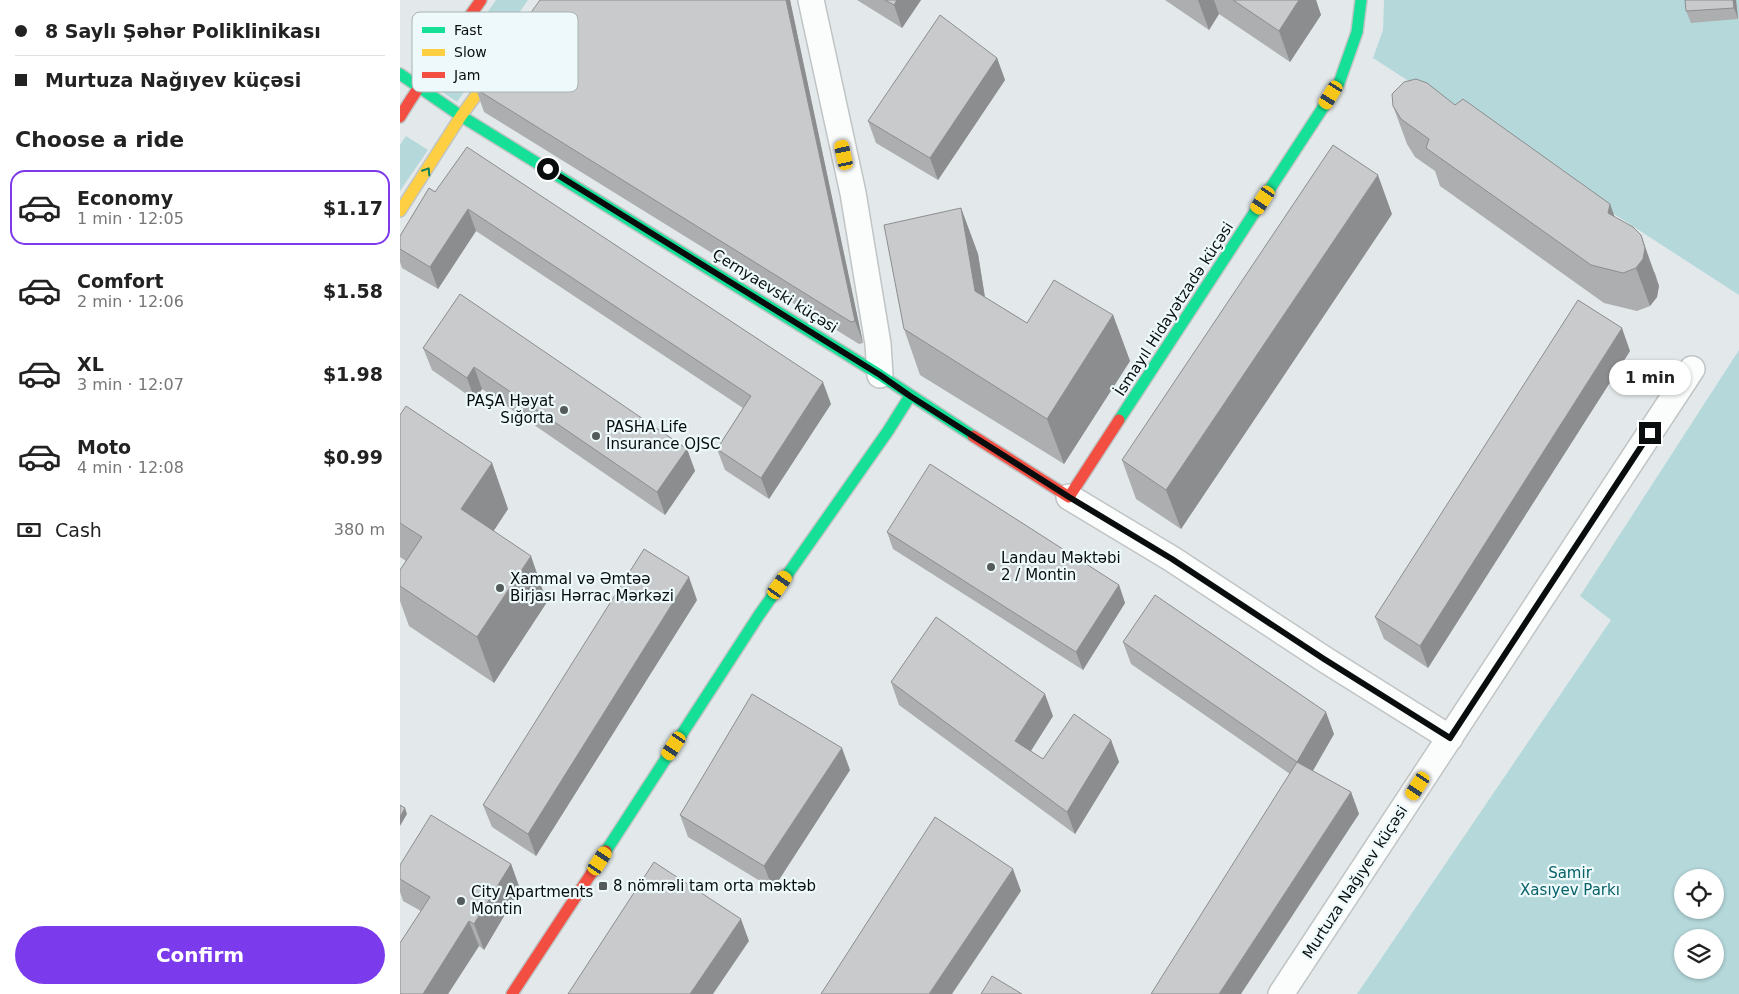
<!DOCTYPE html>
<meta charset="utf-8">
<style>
:root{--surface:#fff;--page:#f6f6f6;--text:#222;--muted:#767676;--line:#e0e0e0;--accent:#7c3aed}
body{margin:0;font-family:"DejaVu Sans",sans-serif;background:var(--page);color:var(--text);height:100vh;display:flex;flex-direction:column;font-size:19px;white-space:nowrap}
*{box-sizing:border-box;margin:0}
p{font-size:16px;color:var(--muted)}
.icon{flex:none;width:28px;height:28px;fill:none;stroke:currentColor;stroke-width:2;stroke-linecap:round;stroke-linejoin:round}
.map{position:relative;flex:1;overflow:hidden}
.drawer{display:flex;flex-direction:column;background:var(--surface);width:400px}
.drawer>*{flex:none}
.guide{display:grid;align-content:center;height:110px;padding:0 15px;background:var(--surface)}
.controls{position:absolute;left:1274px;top:869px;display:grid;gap:10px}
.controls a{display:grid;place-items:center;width:50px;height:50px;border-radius:50%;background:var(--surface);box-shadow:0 1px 4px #0004;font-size:25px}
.end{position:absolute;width:22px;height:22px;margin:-11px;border:6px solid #090d0d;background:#fff;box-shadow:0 0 0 2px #fff}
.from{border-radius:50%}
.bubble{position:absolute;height:35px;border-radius:18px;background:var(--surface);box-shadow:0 1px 4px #0004;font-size:16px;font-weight:700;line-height:35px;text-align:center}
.car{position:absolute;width:15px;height:30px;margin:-15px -8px;border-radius:6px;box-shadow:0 0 4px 1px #0007;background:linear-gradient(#f5c518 24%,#345 0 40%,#f5c518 0 76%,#345 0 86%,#f5c518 0)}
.guide b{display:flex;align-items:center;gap:18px;height:48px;font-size:19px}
.guide b+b{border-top:1px solid var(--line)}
.guide i{width:12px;height:12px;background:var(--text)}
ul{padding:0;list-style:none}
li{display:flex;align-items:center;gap:15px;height:75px;margin:0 10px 8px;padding:0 5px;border:2px solid transparent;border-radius:15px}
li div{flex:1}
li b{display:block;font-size:19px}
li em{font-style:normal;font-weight:700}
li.current{border-color:var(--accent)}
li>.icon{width:45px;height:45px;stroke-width:1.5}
h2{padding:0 15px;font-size:22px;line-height:60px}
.pay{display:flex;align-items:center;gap:12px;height:55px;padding:0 15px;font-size:19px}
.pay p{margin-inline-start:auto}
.action{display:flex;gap:10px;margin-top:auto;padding:10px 15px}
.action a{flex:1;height:58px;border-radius:30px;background:var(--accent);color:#fff;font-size:20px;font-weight:700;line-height:58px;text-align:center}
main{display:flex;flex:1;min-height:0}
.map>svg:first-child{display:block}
</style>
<main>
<section class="drawer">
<div class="guide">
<b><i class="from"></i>8 Saylı Şəhər Poliklinikası</b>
<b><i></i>Murtuza Nağıyev küçəsi</b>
</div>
<h2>Choose a ride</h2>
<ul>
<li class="current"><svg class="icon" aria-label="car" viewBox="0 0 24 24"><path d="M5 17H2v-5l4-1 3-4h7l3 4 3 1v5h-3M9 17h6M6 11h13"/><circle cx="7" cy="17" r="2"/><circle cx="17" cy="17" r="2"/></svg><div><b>Economy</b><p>1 min · 12:05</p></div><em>$1.17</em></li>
<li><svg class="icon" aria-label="car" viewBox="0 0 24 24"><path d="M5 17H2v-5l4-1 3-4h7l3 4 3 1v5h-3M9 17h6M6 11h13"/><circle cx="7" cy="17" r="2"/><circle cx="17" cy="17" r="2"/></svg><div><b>Comfort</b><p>2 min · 12:06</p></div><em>$1.58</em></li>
<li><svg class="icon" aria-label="car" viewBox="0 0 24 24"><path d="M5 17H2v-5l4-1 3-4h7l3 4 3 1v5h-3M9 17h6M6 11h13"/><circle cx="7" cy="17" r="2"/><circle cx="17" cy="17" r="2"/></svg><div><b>XL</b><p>3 min · 12:07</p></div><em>$1.98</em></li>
<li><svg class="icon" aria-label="car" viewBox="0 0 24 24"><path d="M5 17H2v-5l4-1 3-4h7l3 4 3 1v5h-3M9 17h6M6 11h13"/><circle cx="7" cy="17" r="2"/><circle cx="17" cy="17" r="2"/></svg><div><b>Moto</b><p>4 min · 12:08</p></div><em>$0.99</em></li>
</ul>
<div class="pay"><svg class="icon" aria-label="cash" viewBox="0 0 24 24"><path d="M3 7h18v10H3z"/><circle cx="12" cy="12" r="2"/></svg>Cash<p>380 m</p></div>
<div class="action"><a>Confirm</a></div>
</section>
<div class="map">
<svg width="1339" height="994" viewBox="0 0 1339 994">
<rect width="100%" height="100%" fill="#e3e9ea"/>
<g fill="#b5d8db" fill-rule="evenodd">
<path d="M 96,0 L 128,0 L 57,102 L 35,87 Z"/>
<path d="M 984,0 L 1339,0 L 1339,295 L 973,58 L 983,30 Z"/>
<path d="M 6,136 L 28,150 L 0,191 L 0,145 Z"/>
<path d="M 1339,350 L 1339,994 L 957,994 L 1211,620 L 1180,596 ZM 1282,878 L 1315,878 L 1315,910 L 1282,910 ZM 1282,938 L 1315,938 L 1315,970 L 1282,970 Z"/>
</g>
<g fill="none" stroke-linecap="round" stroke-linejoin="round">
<defs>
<g id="street">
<path d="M 411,0 L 453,193 L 478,344 L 480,375"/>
<path d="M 669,497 L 772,559 L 924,659 L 1050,738"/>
<path d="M 881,994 L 1292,369"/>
</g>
<g id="fast">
<path d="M 0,74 L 61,116 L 480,375 L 573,436"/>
<path d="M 719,420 L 939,83 L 957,32 L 961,0"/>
<path d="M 206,851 L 359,615 L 488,431 L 510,396"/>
</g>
<path id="slow" d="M 0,211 L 61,116 L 99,64"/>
<g id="jam">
<path d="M 0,117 C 24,76 54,39 81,0"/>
<path d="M 573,436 L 669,497 L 719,420"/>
<path d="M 112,994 L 206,851"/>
</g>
</defs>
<use href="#street" stroke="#c0c4c5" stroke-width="28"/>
<use href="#fast" stroke="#c0c4c5" stroke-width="14"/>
<use href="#slow" stroke="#c0c4c5" stroke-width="14"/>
<use href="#jam" stroke="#c0c4c5" stroke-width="14"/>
<use href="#street" stroke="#fbfcfc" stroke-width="25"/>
<use href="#fast" stroke="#16e098" stroke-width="11"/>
<use href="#slow" stroke="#ffcf43" stroke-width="11"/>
<use href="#jam" stroke="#f24e42" stroke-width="11"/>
</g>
<g fill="#acaeaf">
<path d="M 390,0 L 463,343 L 459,344 L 84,112 L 76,89 Z"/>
<path d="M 457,0 L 521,0 L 502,28 Z"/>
<path d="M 765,0 L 916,0 L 921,15 L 890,62 L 819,14 L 809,30 Z"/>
<path d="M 1285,0 L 1336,0 L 1338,19 L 1291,23 L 1286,11 Z"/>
<path d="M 597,58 L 605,80 L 538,180 L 476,143 L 468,121 Z"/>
<path d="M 1055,105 L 1214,216 L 1255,273 L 1259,286 L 1257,297 L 1250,306 L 1237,311 L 1204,303 L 1040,186 L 1035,171 L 1015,157 L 1007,144 L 993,106 Z"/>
<path d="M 29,188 L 431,404 L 369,499 L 325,470 L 317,449 L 343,408 L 76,231 L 38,289 L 2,268 L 0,262 L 0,236 Z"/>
<path d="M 561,208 L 578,254 L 585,297 L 627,323 L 713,315 L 730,361 L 664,464 L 520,375 L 504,329 Z"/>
<path d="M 992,214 L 781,529 L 736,499 L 722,460 Z"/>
<path d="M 23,348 L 287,449 L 295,471 L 265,515 L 82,389 L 75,400 L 32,370 Z"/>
<path d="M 1230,351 L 1028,668 L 984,639 L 975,617 Z"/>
<path d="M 0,415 L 92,463 L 108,509 L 93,531 L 147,602 L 94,683 L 9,626 L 0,601 L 0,570 L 6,561 L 0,557 Z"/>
<path d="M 487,532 L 719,585 L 725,603 L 683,670 L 493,549 Z"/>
<path d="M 297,600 L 136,856 L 92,827 L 83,805 Z"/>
<path d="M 723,642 L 934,734 L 913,771 L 951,792 L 959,814 L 890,774 L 731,664 Z"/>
<path d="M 491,682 L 653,716 L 631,751 L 643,759 L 711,740 L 719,762 L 675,834 L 499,705 Z"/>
<path d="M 450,770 L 373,889 L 288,837 L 280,815 Z"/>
<path d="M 111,864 L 120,889 L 84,950 L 79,946 L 48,994 L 0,994 L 21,911 L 3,901 L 0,892 L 0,865 Z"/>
</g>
<g fill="#8c8d8e">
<path d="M 386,0 L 390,0 L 463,343 L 455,321 Z"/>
<path d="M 497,0 L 521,0 L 502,28 L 494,5 Z"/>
<path d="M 798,0 L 814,0 L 819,14 L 809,30 Z"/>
<path d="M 899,0 L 916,0 L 921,15 L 890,62 L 879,31 Z"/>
<path d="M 1333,0 L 1336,0 L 1338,19 L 1334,8 Z"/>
<path d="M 597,58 L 605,80 L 538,180 L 530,158 Z"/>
<path d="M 978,175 L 992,214 L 781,529 L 766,490 Z"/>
<path d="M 1210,204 L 1224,242 L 1208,213 Z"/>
<path d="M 561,208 L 578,254 L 591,336 L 575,291 Z"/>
<path d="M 68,209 L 76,231 L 38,289 L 30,267 Z"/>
<path d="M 1241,235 L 1259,286 L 1257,297 L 1250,306 L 1236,268 Z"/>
<path d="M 713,315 L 730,361 L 664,464 L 647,419 Z"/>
<path d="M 1222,328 L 1230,351 L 1028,668 L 1020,646 Z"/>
<path d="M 74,367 L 82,389 L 75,400 L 67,378 Z"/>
<path d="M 423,382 L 431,404 L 369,499 L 361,478 Z"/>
<path d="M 287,449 L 295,471 L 265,515 L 257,492 Z"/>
<path d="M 92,463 L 108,509 L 78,555 L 61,509 Z"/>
<path d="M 131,556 L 147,602 L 94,683 L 77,637 Z"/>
<path d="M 289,577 L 297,600 L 136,856 L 128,834 Z"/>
<path d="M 719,585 L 725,603 L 683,670 L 676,652 Z"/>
<path d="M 645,694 L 653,716 L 623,763 L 615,741 Z"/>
<path d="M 926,712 L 934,734 L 905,784 L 897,762 Z"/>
<path d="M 711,740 L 719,762 L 675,834 L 667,812 Z"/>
<path d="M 442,748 L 450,770 L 373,889 L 364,866 Z"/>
<path d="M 951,792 L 959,814 L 841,994 L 819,994 Z"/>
<path d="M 5,808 L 7,814 L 0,826 L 0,817 Z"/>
<path d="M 111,864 L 120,889 L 84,950 L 74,924 Z"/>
<path d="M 613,869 L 621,891 L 552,994 L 529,994 Z"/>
<path d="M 341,919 L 349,941 L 313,994 L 290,994 Z"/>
<path d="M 69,921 L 79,946 L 48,994 L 23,994 Z"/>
</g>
<g fill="#c8cacb" stroke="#8c8d8e">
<path d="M 140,0 L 386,0 L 455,321 L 451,322 L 76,89 Z"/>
<path d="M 485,0 L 497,0 L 494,5 Z"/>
<path d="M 833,0 L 899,0 L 879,31 Z"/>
<path d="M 1285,0 L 1333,0 L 1334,8 L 1286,11 Z"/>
<path d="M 540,15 L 597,58 L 530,158 L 468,121 Z"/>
<path d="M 1016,79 L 1027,83 L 1055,105 L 1063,99 L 1210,204 L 1208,213 L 1233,227 L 1241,235 L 1245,248 L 1243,259 L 1236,268 L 1223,273 L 1191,265 L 1026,148 L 1029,139 L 1001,119 L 993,106 L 992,94 L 1004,82 Z"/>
<path d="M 933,145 L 978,175 L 766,490 L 722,460 Z"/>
<path d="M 67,147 L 423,382 L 361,478 L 317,449 L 351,396 L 68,209 L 30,267 L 0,249 L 0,236 L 29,188 L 35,192 Z"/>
<path d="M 561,208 L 575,291 L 627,323 L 654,280 L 713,315 L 647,419 L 504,329 L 484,225 Z"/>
<path d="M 60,294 L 287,449 L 257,492 L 74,367 L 67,378 L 23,348 Z"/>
<path d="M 1178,300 L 1222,328 L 1020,646 L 975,617 Z"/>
<path d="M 6,406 L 92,463 L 61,509 L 131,556 L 77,637 L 0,586 L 0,570 L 22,537 L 0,523 L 0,415 Z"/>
<path d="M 530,464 L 719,585 L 676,652 L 487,532 Z"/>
<path d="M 244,549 L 289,577 L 128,834 L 83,805 Z"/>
<path d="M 755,595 L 926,712 L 897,762 L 723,642 Z"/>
<path d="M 536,617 L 645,694 L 615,741 L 643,759 L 674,714 L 711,740 L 667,812 L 491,682 Z"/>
<path d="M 352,694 L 442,748 L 364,866 L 280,815 Z"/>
<path d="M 897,762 L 951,792 L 819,994 L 751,994 Z"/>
<path d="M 0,805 L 5,808 L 0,817 Z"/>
<path d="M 31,815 L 111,864 L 74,924 L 69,921 L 23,994 L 0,994 L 0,943 L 30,897 L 0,879 L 0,865 Z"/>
<path d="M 535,817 L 613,869 L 529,994 L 421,994 Z"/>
<path d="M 254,862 L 341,919 L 290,994 L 168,994 Z"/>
<path d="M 592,976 L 622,994 L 581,994 Z"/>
</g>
<defs><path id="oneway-chevron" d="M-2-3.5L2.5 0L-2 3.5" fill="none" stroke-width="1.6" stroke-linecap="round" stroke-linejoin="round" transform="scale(1.25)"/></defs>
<use stroke="#108159" href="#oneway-chevron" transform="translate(27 171) rotate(-57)"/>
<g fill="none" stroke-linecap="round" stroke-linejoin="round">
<path stroke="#090d0d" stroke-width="6" d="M 148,169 L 480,375 L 510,396 L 669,497 L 772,559 L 924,659 L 1050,738 L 1250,433"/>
</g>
<g fill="#555a5a" stroke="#edf9fa" stroke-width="2">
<circle cx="164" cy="410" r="5"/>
<circle cx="196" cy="436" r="5"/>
<circle cx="591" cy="567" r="5"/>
<circle cx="100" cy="588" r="5"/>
<rect x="198" y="881" width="10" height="10" rx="2.5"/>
<circle cx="61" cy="901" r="5"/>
</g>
<g text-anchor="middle" stroke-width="4.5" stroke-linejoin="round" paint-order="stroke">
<g font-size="15" fill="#090d0d" stroke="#edf9fa">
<text transform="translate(375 291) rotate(32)" y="5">Çernyaevski küçəsi</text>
<text transform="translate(774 309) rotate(-57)" y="5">İsmayıl Hidayətzadə küçəsi</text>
<text transform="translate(955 882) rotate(-57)" y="5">Murtuza Nağıyev küçəsi</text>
</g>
<g font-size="15" fill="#090d0d" stroke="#edf9fa" text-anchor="start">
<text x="154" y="406" text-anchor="end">PAŞA Həyat<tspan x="154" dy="17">Sığorta</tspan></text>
<text x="206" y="432">PASHA Life<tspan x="206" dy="17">Insurance OJSC</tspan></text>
<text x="601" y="563">Landau Məktəbi<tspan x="601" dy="17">2 / Montin</tspan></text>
<text x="110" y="584">Xammal və Əmtəə<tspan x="110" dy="17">Birjası Hərrac Mərkəzi</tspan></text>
<text x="213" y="891">8 nömrəli tam orta məktəb</text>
<text x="71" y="897">City Apartments<tspan x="71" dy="17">Montin</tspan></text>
</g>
<g font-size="15" fill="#086268" stroke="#edf9fa">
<text x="1170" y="878">Samir<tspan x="1170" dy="17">Xasıyev Parkı</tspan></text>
</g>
</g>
<rect x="12" y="12" width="166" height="80" rx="8" fill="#edf9fa" stroke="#a9b2b3" stroke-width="1"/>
<rect x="22" y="27" width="23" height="6" fill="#16e098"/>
<rect x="22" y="49" width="23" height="7" fill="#ffcf43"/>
<rect x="22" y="72" width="23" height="6" fill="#f24e42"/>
<g font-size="14" fill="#090d0d">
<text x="54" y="35">Fast</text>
<text x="54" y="57">Slow</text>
<text x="54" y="80">Jam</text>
</g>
</svg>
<div class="controls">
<a><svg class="icon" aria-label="locate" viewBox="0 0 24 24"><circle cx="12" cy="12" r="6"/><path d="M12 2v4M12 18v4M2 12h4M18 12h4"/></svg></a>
<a><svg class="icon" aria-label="layers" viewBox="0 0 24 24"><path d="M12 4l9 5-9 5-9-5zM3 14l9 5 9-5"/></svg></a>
</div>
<i class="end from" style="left:148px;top:169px"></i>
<i class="end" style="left:1250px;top:433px"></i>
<div class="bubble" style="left:1209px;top:360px;width:82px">1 min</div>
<i class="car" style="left:931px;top:95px;rotate:212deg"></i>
<i class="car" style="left:444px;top:155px;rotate:348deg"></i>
<i class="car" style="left:863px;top:200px;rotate:213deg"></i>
<i class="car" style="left:380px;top:585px;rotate:35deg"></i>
<i class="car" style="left:274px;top:746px;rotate:213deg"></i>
<i class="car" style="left:1018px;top:786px;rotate:213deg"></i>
<i class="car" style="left:200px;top:861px;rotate:33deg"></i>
</div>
</main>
